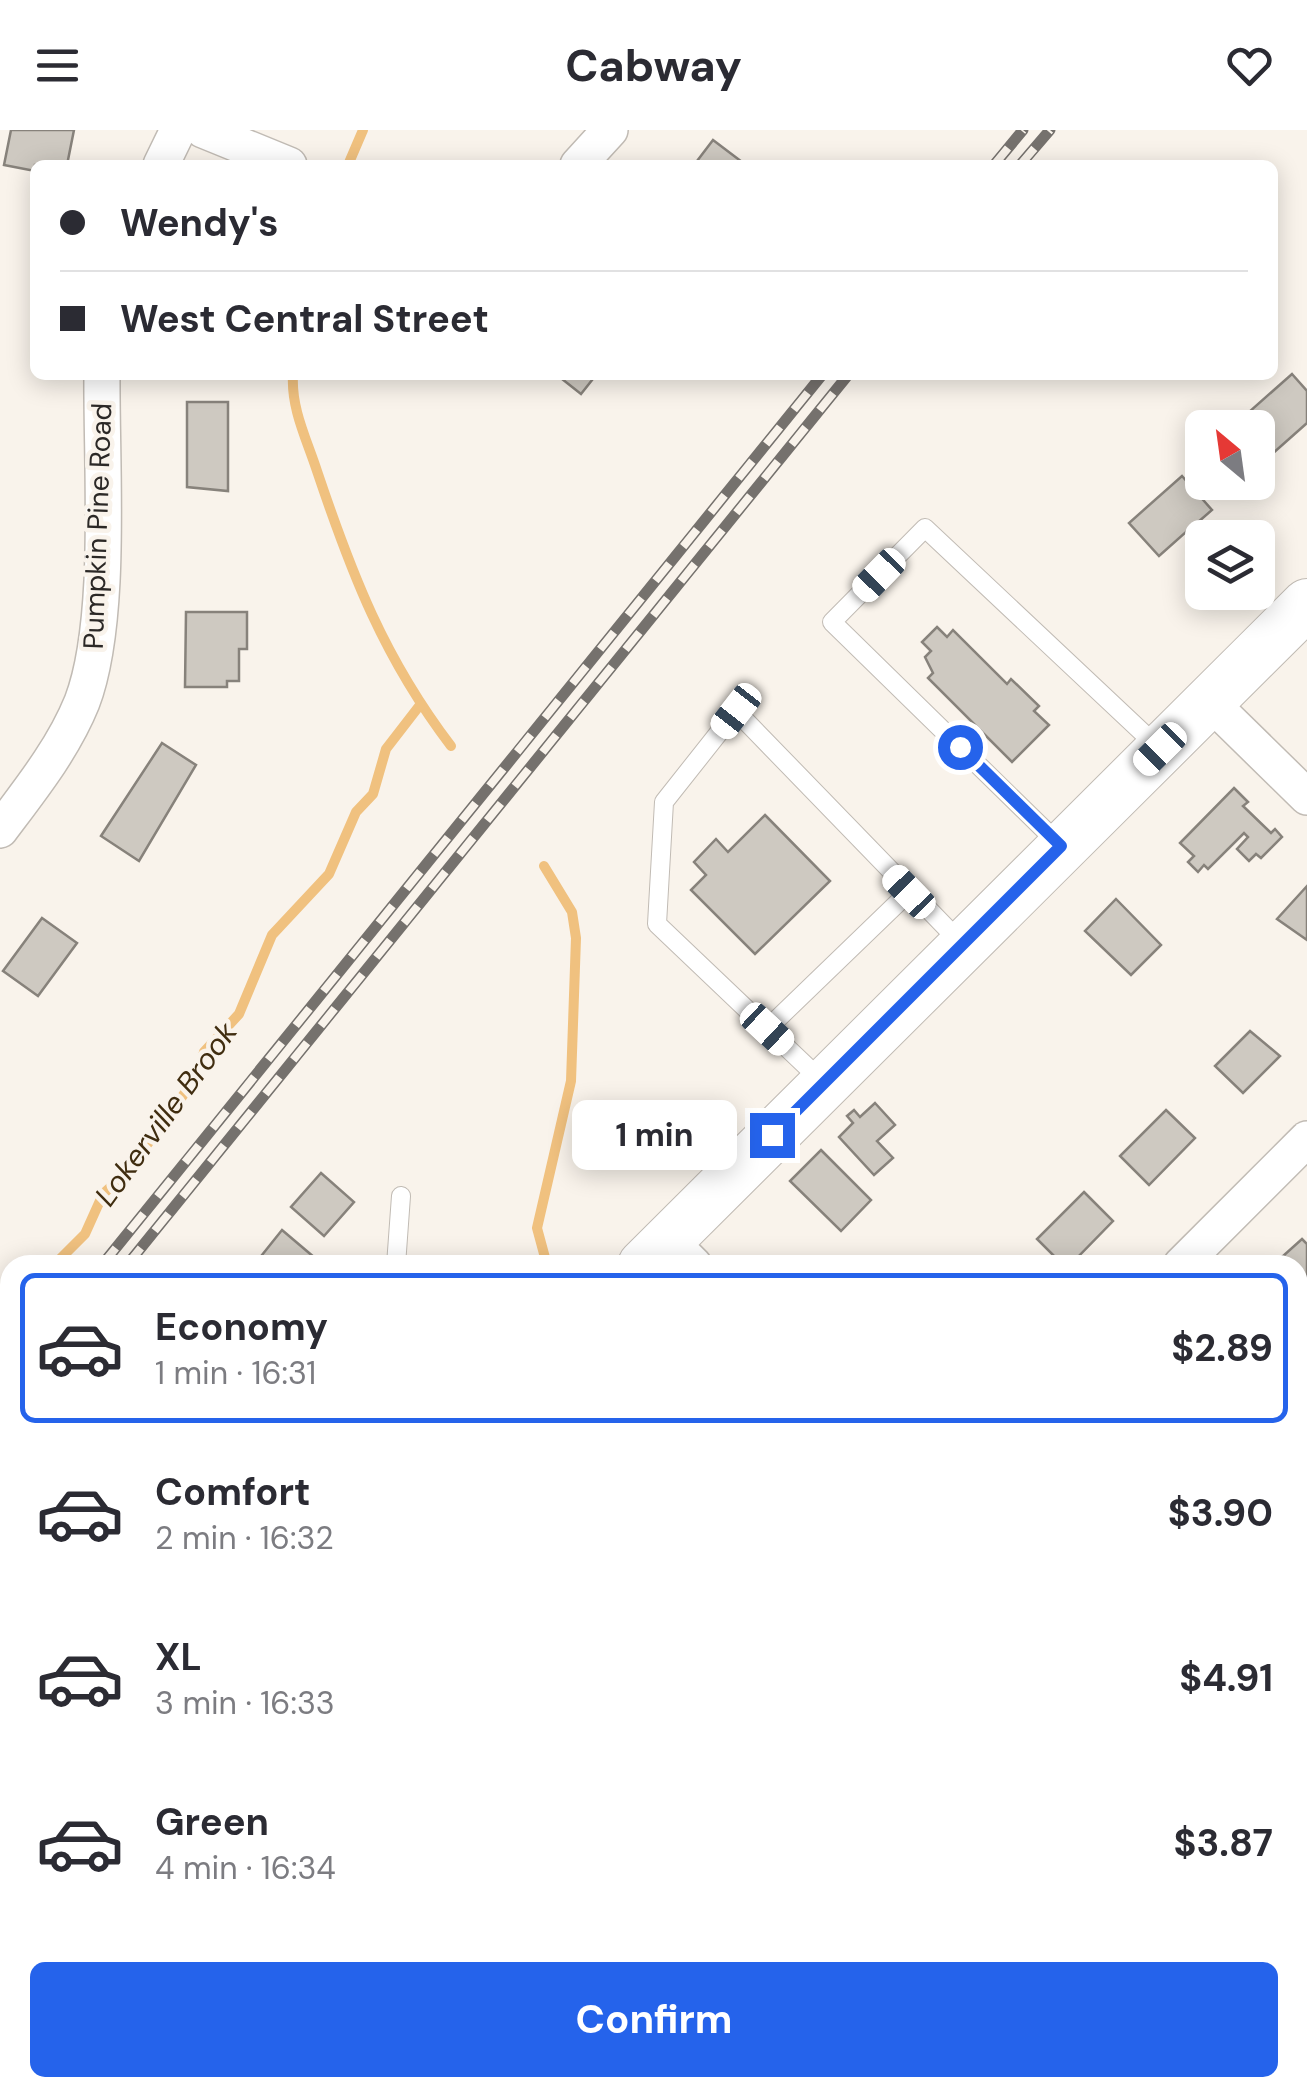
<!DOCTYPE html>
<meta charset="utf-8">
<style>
:root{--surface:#fff;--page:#f7f7f7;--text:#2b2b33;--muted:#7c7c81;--line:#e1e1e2;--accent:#2563eb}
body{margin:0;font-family:"DM Sans",sans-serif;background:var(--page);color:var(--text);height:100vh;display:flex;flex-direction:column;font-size:38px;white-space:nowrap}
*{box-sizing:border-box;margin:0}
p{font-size:32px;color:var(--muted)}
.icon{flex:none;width:55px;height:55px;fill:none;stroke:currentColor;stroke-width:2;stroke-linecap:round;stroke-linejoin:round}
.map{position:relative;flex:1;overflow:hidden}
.panel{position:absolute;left:0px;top:1125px;width:1308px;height:842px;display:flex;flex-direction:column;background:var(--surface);border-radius:30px 30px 0 0;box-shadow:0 5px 25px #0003}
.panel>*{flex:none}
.top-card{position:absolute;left:30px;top:30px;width:1248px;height:220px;border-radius:15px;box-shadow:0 5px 25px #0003;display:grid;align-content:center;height:220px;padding:0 30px;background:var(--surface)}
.needle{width:65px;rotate:331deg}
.tools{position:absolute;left:1185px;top:280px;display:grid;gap:20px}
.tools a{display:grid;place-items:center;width:90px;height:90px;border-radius:15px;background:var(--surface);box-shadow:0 5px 25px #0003;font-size:50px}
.end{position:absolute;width:45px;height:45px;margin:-22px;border:12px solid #2563eb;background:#fff;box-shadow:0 0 0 5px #fff}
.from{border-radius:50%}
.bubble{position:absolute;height:70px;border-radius:15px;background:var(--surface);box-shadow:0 5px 25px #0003;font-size:32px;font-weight:700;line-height:70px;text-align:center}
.car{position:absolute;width:30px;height:60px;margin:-30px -15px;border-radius:12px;box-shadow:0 0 8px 2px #0007;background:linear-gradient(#fff 24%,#345 0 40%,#fff 0 76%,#345 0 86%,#fff 0)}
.top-card b{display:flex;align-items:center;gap:35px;height:95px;font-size:38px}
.top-card b+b{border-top:2px solid var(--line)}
.top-card i{width:25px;height:25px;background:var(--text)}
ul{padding:18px 0 0;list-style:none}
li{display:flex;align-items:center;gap:30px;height:150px;margin:0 20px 15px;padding:0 10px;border:5px solid transparent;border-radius:15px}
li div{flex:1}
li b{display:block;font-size:38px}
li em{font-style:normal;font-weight:700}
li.active{border-color:var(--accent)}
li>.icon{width:90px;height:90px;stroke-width:1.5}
.button{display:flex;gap:20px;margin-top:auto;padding:20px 30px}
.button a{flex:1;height:115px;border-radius:15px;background:var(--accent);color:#fff;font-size:40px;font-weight:700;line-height:115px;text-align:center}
header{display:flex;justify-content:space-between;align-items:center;height:130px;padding:0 30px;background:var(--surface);font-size:45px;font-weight:700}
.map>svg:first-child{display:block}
</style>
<header><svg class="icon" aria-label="menu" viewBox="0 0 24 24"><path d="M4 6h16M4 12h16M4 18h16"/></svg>Cabway<svg class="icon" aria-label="heart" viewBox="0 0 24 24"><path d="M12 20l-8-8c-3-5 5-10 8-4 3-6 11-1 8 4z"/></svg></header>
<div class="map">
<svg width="1307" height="1966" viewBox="0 0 1307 1966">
<rect width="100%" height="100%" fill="#f9f3eb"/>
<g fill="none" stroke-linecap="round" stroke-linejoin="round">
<g stroke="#f0c17f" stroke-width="10">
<path d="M 348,35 L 363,0"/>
<path d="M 293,245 C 291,279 307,310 317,341 C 352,445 384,528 451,616"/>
<path d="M 544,736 L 572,782 L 576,808 L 571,951 L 537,1098 L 547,1135"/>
<path d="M 54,1135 L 85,1104 L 103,1064 L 127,1042 L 195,949 L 204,922 L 239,884 L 272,805 L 329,744 L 356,682 L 373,664 L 386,619 L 420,575"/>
<path d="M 0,1175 L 9,1170"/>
<path d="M 331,1966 L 336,1958"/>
</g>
</g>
<g fill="#cec9c1" stroke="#87827b" stroke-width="2.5">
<path d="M 11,0 L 74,0 L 67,35 L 35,35 L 35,41 L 4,35 Z"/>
<path d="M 713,10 L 746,35 L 694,35 Z"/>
<path d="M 1292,244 L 1307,261 L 1307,293 L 1271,325 L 1258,310 L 1258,298 L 1247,298 L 1240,290 Z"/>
<path d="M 557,245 L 596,245 L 581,264 Z"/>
<path d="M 187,272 L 228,272 L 228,361 L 187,357 Z"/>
<path d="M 1182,346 L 1212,380 L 1197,393 L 1202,400 L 1193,409 L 1187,401 L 1159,426 L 1129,393 Z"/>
<path d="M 186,482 L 247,482 L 247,519 L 239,519 L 239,551 L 227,551 L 227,557 L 185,557 Z"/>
<path d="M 937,497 L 947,507 L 953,500 L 1007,554 L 1011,549 L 1039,576 L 1034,581 L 1049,595 L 1012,632 L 928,548 L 933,543 L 925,527 L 931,521 L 922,512 Z"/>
<path d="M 162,613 L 196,635 L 139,731 L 101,706 Z"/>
<path d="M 1234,658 L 1248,672 L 1243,676 L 1271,703 L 1275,699 L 1282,707 L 1261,728 L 1256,724 L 1249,731 L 1237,719 L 1248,707 L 1244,703 L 1208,739 L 1204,735 L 1198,742 L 1188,732 L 1194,726 L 1180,713 Z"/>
<path d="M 765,685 L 830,751 L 755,824 L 691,760 L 706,745 L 694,732 L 716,709 L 728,722 Z"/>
<path d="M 1307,756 L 1307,810 L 1277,789 Z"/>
<path d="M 1116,769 L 1161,815 L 1131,845 L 1085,801 Z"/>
<path d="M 42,788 L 77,813 L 38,866 L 3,841 Z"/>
<path d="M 1250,901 L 1280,926 L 1243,963 L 1215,936 Z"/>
<path d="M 875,973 L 895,995 L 877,1011 L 893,1028 L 874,1045 L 839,1007 L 853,993 L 847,986 L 854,980 L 860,987 Z"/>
<path d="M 1166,980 L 1195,1008 L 1149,1055 L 1120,1026 Z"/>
<path d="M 821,1020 L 871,1070 L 841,1101 L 790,1051 Z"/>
<path d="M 321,1043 L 354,1072 L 324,1106 L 291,1077 Z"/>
<path d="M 1084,1062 L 1113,1091 L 1070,1135 L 1063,1135 L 1037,1109 Z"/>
<path d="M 282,1100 L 315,1128 L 309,1135 L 254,1135 Z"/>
<path d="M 1302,1109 L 1307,1114 L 1307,1167 L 1298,1175 L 1298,1135 L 1273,1135 Z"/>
<path d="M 0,1576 L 10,1585 L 10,1603 L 0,1613 Z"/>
<path d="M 1298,1918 L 1307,1921 L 1307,1966 L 1271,1966 L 1273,1958 L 1298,1958 Z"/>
<path d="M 6,1946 L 10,1958 L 19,1958 L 29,1966 L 0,1966 L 0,1952 Z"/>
<path d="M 51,1958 L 96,1958 L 89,1966 L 43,1966 Z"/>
<path d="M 109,1958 L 130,1958 L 143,1966 L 104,1966 Z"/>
</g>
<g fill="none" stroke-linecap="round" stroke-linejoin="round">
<defs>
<g id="lane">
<path d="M 1061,716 L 832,492 L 925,398 L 1159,618"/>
<path d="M 767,899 L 909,762"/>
<path d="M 824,953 L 657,794 L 664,672 L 736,581 L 962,814"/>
<path d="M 396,1135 L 401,1066"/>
</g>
<g id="street">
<path d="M 203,0 L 289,35"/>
<path d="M 161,35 L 178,0"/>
<path d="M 578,35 L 610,0"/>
<path d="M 1208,570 L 1307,667"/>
<path d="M 0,700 C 30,660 63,619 82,572 C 113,491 101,335 102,245"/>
<path d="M 668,1109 L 694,1135"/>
<path d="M 1181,1135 L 1307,1009"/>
<path d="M 1298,1541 L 1307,1532"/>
<path d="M 1298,1738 L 1307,1748"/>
<path d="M 0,1838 L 10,1844"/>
<path d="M 180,1958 L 192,1966"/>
</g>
<g id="secondary">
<path d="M 643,1135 L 1307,474"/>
<path d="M 0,1779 L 10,1768"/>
</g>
</defs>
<use href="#lane" stroke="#c1bbb4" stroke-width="20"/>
<use href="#street" stroke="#c1bbb4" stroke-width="38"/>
<use href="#secondary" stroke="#c1bbb4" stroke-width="52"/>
<use href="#lane" stroke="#fff" stroke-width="18"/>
<use href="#street" stroke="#fff" stroke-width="35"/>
<use href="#secondary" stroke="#fff" stroke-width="50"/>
<defs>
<g id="rail">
<path d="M 994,35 L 1023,0"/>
<path d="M 1020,35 L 1050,0"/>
<path d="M 102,1135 L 822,245"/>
<path d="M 127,1135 L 848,245"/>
<path d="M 0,1261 L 10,1249"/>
<path d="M 0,1293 L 10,1281"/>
</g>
</defs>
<use href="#rail" stroke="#75716d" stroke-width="11"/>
<use href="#rail" stroke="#f9f3eb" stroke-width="8" stroke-dasharray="22" stroke-linecap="butt"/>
</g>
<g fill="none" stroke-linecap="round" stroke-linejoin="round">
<path stroke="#2563eb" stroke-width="12" d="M 772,1005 L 1061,716 L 960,617"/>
</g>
<g text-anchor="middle" stroke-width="9" stroke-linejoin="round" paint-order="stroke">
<g font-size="28" fill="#2b2826" stroke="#f9f3eb">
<text transform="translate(97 396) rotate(-88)" y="10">Pumpkin Pine Road</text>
</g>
<g font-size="30" font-style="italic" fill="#402d10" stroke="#f9f3eb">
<text transform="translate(166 984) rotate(-54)" y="10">Lokerville Brook</text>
</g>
</g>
</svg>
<div class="tools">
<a><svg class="needle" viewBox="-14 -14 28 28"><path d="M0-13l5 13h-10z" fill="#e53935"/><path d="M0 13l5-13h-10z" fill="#7c7c81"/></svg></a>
<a><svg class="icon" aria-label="layers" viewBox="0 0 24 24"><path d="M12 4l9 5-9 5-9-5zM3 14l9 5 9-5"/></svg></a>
</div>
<i class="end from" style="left:960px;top:617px"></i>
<i class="end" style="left:772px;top:1005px"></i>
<div class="bubble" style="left:572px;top:970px;width:165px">1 min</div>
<i class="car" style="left:879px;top:445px;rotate:224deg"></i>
<i class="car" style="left:736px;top:581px;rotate:218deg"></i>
<i class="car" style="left:1160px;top:619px;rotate:225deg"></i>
<i class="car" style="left:909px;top:762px;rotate:316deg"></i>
<i class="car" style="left:767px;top:899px;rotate:133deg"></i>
<div class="top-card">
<b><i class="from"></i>Wendy's</b>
<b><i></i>West Central Street</b>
</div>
<section class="panel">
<ul>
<li class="active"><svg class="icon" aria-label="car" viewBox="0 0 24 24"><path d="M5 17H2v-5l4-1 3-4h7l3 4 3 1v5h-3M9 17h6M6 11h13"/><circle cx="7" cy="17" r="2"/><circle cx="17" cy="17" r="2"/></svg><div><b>Economy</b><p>1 min · 16:31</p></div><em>$2.89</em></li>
<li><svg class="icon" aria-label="car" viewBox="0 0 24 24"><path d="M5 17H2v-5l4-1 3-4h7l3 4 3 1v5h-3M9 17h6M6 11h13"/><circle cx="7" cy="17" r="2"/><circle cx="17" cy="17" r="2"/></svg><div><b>Comfort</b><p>2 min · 16:32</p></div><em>$3.90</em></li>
<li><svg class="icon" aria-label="car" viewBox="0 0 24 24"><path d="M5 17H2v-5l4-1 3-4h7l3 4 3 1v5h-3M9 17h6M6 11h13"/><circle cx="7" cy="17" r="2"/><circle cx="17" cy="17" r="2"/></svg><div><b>XL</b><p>3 min · 16:33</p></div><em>$4.91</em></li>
<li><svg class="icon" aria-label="car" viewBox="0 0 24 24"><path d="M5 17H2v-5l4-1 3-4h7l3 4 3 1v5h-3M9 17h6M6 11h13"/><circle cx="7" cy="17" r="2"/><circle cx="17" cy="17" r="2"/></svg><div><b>Green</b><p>4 min · 16:34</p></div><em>$3.87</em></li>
</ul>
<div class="button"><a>Confirm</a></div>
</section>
</div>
